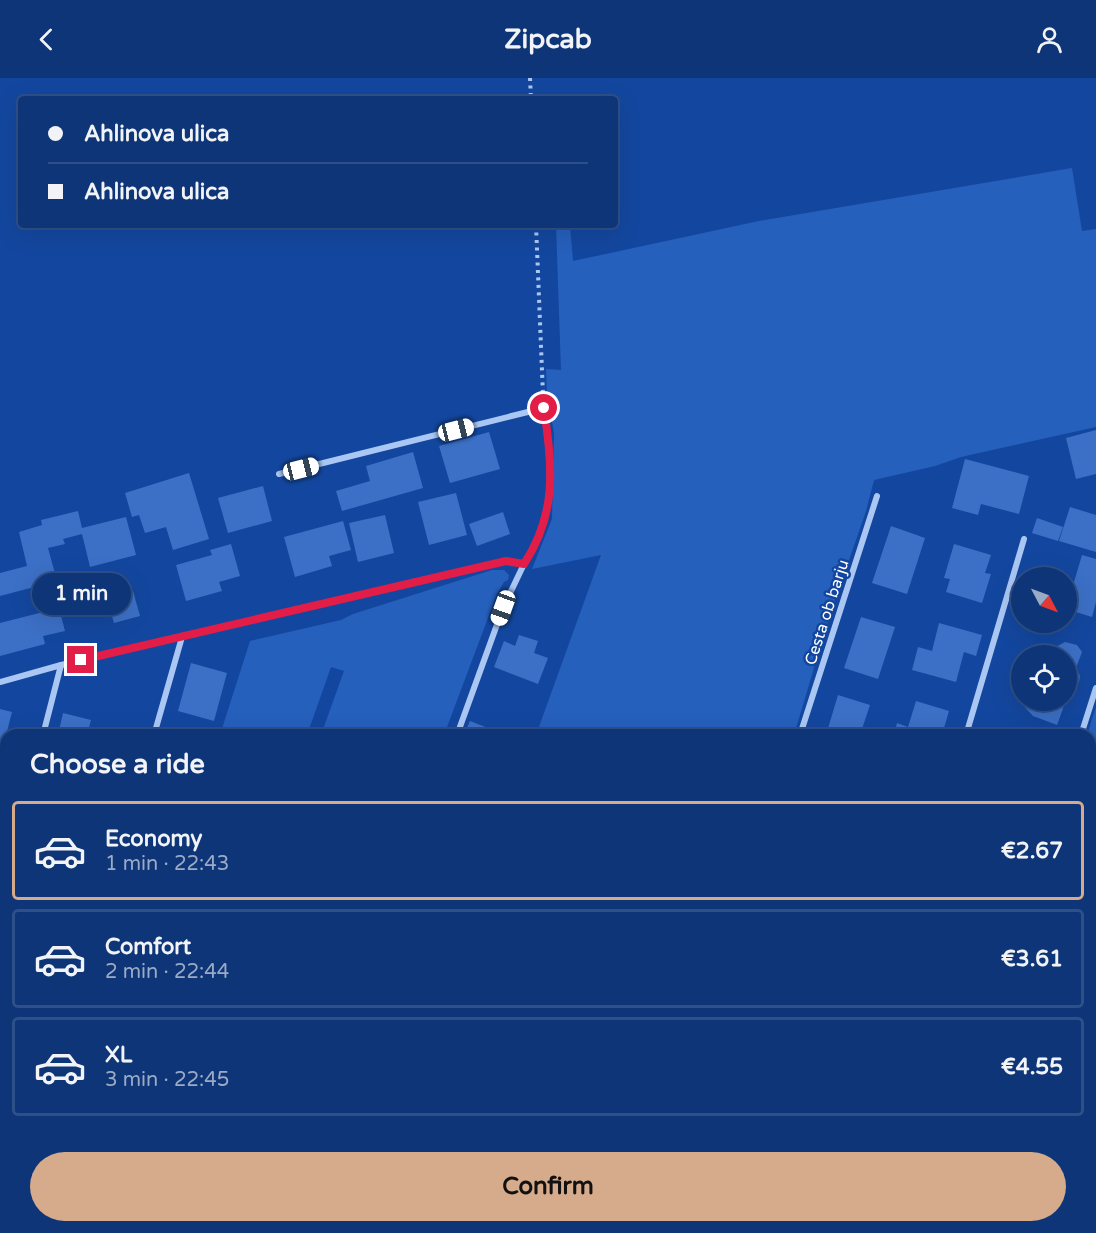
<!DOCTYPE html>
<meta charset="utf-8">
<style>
:root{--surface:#0e3577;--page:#173d7c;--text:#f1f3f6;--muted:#9babc6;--line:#2e5089;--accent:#d6ab8b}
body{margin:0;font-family:"Varela Round",sans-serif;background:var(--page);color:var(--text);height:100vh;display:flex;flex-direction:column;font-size:22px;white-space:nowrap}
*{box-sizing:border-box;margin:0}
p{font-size:20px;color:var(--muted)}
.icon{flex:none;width:33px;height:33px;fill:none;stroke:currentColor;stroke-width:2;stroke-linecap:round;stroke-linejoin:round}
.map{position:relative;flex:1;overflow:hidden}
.drawer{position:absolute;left:0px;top:651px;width:1096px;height:504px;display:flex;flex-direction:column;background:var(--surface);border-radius:18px 18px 0 0;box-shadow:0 6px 24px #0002,0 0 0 2px var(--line)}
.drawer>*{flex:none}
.banner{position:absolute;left:18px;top:18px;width:600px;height:132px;border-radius:6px;box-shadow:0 6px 24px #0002,0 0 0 2px var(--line);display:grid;align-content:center;height:132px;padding:0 30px;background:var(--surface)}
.needle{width:39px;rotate:131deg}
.controls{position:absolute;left:1011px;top:489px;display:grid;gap:12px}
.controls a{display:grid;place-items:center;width:66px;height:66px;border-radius:50%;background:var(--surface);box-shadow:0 6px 24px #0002,0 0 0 2px var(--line);font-size:30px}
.end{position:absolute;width:27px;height:27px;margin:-14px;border:8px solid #e11d48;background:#fff;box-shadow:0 0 0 3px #fff}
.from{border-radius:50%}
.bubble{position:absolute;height:42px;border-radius:21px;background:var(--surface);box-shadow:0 6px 24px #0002,0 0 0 2px var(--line);font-size:20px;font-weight:700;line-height:42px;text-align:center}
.car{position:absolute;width:18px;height:36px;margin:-18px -9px;border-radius:8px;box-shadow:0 0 4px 2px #0007;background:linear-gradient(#fff 24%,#345 0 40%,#fff 0 76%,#345 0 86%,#fff 0)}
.banner b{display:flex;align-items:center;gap:21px;height:57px;font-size:22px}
.banner b+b{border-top:2px solid var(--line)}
.banner i{width:15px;height:15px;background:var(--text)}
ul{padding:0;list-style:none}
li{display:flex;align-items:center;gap:18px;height:99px;margin:0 12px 9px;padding:0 18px;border:3px solid var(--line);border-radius:6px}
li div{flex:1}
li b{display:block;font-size:22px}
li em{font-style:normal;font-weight:700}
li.active{border-color:var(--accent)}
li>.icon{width:54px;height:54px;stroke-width:1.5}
h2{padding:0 30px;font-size:27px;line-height:72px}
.button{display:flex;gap:12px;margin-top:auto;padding:12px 30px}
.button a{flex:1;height:69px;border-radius:36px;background:var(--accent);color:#111;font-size:24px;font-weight:700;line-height:69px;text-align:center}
header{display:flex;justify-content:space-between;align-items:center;height:78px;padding:0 30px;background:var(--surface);font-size:27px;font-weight:700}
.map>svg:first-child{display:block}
</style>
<header><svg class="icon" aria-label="back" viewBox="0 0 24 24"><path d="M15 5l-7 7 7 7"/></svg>Zipcab<svg class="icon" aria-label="person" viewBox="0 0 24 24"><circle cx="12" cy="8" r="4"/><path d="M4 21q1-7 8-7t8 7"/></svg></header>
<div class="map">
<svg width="1096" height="1155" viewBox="0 0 1096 1155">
<rect width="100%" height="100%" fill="#13479f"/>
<g fill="#2660bd">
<path d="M 1072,90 L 1082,153 L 1096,151 L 1096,349 L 961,379 L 935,388 L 874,402 L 866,433 L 828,543 L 794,657 L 536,657 L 601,477 L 532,491 L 552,441 L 554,355 L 547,316 L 546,291 L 561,292 L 556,147 L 570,147 L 573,183 L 759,143 Z"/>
<path d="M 492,492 L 504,492 L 509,497 L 508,502 L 504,504 L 497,516 L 444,657 L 321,657 L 344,593 L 331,589 L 307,657 L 220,657 L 250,563 L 341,542 L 353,536 Z"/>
<path d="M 1096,629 L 1096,746 L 1091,744 L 1090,657 L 1087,657 Z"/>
</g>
<g fill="#3c70c6">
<path d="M 1096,352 L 1096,396 L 1076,401 L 1066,360 Z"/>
<path d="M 489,354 L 500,391 L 450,405 L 439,368 Z"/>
<path d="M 413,374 L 423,410 L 342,433 L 336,413 L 370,403 L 366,388 Z"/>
<path d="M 965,381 L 1029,398 L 1019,436 L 981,426 L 978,437 L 952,430 Z"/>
<path d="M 189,395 L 209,461 L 173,472 L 166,449 L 145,455 L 139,437 L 132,439 L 125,415 Z"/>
<path d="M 263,408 L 272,443 L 228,455 L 218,420 Z"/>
<path d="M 456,415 L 467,457 L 429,467 L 418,424 Z"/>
<path d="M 1070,429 L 1096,437 L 1096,474 L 1059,463 Z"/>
<path d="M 78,433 L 82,450 L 126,439 L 136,477 L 90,489 L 82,456 L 63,461 L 65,466 L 48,470 L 57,503 L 0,518 L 0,495 L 27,488 L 19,454 L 42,447 L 41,442 Z"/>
<path d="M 503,434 L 510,456 L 477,468 L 469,446 Z"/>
<path d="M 385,437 L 394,475 L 358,484 L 349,445 Z"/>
<path d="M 1037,440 L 1063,449 L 1058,463 L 1032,455 Z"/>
<path d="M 343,443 L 351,472 L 329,478 L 332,488 L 295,499 L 284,459 Z"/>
<path d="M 891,448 L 925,460 L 907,516 L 872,505 Z"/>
<path d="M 231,466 L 240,498 L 219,504 L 222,513 L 186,523 L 176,487 L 212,477 L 210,472 Z"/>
<path d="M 954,466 L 991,477 L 985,495 L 991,496 L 982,525 L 946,514 L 950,501 L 944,500 Z"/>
<path d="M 1082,477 L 1096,481 L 1096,524 L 1092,539 L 1066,531 L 1066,501 L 1074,504 Z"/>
<path d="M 133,513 L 140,538 L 114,545 L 107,521 Z"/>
<path d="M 59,530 L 65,553 L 43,558 L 45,566 L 0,578 L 0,545 Z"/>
<path d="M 861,539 L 895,549 L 878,601 L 844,590 Z"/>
<path d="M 939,545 L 982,557 L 976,578 L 964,574 L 956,604 L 912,592 L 918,569 L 932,573 Z"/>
<path d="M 519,557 L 538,563 L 534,575 L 548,580 L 538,606 L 494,589 L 504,563 L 515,568 Z"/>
<path d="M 1065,564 L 1077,567 L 1082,574 L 1076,590 L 1080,598 L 1079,604 L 1070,607 L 1072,614 L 1066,617 L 1066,578 L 1039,578 Z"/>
<path d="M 191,585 L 227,595 L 214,643 L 178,633 Z"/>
<path d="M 1022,587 L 1022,622 L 1062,622 L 1065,625 L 1057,647 L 1033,638 L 1019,623 L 1020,616 L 1012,605 L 1011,597 L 1014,590 Z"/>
<path d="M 838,617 L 870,627 L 860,657 L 826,657 Z"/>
<path d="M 916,623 L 949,633 L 942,657 L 894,657 L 897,645 L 908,649 Z"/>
<path d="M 0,631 L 12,634 L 1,677 L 0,677 Z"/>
<path d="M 63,635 L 91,642 L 87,657 L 58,657 Z"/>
<path d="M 470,643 L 506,657 L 464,657 Z"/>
<path d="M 1090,868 L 1096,870 L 1096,908 L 1090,906 Z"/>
<path d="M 0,882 L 6,883 L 6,919 L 0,918 Z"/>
<path d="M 1090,939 L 1096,941 L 1094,964 L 1096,965 L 1096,974 L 1091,994 Z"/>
<path d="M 0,980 L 6,982 L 5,1011 L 0,1010 Z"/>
<path d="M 22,1149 L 58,1149 L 56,1155 L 39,1155 Z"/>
<path d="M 838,1149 L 867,1149 L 866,1155 Z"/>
<path d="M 891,1149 L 929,1149 L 926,1155 L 889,1155 Z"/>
<path d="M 972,1149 L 978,1149 L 996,1155 L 970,1155 Z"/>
<path d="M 1048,1149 L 1084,1149 L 1083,1155 L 1068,1155 Z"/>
</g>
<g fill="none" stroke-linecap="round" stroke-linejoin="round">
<g stroke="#aac7f4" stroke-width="4" stroke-dasharray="3 4.5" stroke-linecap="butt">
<path d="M 530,0 L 531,21"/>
<path d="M 536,147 L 543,317"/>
</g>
<g stroke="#aac7f4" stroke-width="6">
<path d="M 0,604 L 61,587 L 506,483 L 524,486 C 558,434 551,388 544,330 L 279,396"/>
<path d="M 43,657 L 61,587"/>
<path d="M 154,657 L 182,559"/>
<path d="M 457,657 L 503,530 L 524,486"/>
<path d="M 800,657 L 877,418"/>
<path d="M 966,657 L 1024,461"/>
<path d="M 1081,657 L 1096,610"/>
<path d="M 0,822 L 6,799"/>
<path d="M 1090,1033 L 1096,1034"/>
<path d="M 3,1155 L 6,1144"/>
<path d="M 113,1155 L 131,1149"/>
</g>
<defs>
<g id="rail">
<path d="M 1090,1058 L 1096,1058"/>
<path d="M 221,1155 L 238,1149"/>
</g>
</defs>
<use href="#rail" stroke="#fff" stroke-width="7"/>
<use href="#rail" stroke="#13479f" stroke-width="4.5" stroke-dasharray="14" stroke-linecap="butt"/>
</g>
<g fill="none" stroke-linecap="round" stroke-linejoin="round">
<path stroke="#e11d48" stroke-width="8" d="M 81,582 L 506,483 L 524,486 C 558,434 552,388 544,330"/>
</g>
<g text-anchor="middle" stroke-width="5" stroke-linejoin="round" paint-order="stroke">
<g font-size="16" fill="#fff" stroke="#13479f">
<text transform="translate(826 534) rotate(-72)" y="6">Cesta ob barju</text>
</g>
</g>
</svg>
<div class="controls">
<a><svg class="needle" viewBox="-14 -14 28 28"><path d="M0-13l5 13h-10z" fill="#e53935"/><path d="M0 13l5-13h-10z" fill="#9babc6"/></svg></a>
<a><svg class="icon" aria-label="locate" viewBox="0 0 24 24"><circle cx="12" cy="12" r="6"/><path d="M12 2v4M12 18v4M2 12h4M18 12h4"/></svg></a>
</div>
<i class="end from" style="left:544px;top:330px"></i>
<i class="end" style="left:81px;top:582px"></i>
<div class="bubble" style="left:32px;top:495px;width:99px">1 min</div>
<i class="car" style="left:456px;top:352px;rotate:76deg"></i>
<i class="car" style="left:301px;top:391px;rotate:76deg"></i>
<i class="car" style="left:503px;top:530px;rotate:200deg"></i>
<div class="banner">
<b><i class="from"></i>Ahlinova ulica</b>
<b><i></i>Ahlinova ulica</b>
</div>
<section class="drawer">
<h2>Choose a ride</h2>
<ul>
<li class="active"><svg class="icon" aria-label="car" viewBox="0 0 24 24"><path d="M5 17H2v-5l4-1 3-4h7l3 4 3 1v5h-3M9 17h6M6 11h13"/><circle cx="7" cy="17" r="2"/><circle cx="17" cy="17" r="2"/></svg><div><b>Economy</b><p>1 min · 22:43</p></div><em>€2.67</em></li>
<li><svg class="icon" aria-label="car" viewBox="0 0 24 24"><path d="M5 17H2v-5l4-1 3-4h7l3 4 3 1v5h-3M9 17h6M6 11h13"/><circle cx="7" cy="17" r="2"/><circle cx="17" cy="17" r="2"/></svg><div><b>Comfort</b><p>2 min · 22:44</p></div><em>€3.61</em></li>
<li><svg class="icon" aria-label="car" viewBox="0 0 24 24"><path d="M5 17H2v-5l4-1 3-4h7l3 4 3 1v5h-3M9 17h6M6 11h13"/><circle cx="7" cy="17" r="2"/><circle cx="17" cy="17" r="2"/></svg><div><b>XL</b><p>3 min · 22:45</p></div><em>€4.55</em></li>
</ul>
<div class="button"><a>Confirm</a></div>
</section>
</div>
